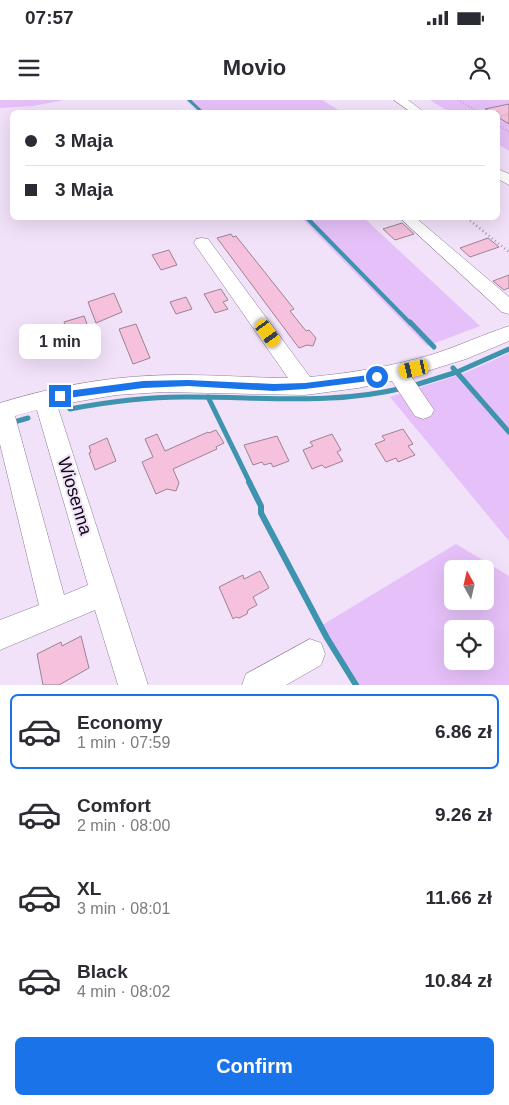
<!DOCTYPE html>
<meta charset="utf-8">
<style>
:root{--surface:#fff;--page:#f7f7f7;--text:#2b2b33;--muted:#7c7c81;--line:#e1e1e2;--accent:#1a73e8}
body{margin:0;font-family:Arial,sans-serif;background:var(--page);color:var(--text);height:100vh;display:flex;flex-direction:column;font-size:19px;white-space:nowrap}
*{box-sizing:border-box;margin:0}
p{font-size:16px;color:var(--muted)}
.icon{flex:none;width:28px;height:28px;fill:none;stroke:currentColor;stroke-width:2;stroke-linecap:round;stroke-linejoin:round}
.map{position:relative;height:585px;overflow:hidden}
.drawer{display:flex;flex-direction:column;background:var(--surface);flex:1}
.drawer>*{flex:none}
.banner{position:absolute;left:10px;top:10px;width:490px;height:110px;border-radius:8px;box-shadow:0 5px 20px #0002;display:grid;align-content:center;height:110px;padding:0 15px;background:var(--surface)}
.needle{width:32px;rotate:352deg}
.buttons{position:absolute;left:444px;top:460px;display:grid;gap:10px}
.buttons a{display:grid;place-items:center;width:50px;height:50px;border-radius:8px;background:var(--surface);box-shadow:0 5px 20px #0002;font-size:25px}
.end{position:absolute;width:22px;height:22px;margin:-11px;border:6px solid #1a73e8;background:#fff;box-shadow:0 0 0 2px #fff}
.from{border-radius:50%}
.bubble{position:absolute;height:35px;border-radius:8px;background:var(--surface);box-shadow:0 5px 20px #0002;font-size:16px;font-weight:600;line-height:35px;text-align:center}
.car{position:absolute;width:15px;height:30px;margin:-15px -8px;border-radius:6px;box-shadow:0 0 4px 1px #0007;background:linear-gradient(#f5c518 24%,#345 0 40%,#f5c518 0 76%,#345 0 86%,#f5c518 0)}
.banner b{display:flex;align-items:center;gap:18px;height:48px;font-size:19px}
.banner b+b{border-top:1px solid var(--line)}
.banner i{width:12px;height:12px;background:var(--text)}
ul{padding:9px 0 0;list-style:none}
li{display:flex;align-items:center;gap:15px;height:75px;margin:0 10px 8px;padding:0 5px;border:2px solid transparent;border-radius:8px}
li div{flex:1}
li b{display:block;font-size:19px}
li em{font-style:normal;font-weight:600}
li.active{border-color:var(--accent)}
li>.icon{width:45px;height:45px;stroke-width:1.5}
.cta{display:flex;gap:10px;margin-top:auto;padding:10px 15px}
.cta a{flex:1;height:58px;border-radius:8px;background:var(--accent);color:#fff;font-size:20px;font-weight:600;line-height:58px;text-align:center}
.status{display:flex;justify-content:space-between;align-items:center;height:35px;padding:0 25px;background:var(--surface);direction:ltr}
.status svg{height:14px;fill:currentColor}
header{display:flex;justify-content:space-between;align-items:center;height:65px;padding:0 15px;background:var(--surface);font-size:22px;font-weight:600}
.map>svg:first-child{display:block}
</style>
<div class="status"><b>07:57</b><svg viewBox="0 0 49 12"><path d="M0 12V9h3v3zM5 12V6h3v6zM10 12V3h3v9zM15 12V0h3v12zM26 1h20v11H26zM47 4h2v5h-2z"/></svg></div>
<header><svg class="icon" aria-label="menu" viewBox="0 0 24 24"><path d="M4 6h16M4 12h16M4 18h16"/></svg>Movio<svg class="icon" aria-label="person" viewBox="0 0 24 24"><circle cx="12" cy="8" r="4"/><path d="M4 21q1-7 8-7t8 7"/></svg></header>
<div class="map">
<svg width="509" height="585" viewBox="0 0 509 585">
<rect width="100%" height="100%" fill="#f1e1f9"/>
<g fill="#e6c1f9" fill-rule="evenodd">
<path d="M 0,0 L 64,0 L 33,6 L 0,8 Z"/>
<path d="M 186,0 L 322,0 L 340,11 L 198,12 Z"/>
<path d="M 430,0 L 509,0 L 509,51 L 498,44 L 498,12 L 449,12 Z"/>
<path d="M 301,118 L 364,118 L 480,226 L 427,246 Z"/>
<path d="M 509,253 L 509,441 L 390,297 L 465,273 Z"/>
<path d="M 456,444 L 509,476 L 509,585 L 353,585 L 319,527 ZM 452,469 L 485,469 L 485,501 L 452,501 ZM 452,529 L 485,529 L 485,561 L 452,561 Z"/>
</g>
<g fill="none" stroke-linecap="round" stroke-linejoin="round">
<path stroke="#3e93ae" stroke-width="3" d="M 189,0 L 202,12"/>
<path stroke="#3e93ae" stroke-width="4" d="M 307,118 L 411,224"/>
<g stroke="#3e93ae" stroke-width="5">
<path d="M 410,222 L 434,247"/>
<path d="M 453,268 L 509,332"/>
<path d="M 412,286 L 457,272 L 509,249"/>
<path d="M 208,297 L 250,383"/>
<path d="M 70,309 C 107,302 145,297 183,297 C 258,296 330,306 403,288"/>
<path d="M 0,326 L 28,318"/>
</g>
<path stroke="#3e93ae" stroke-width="6" d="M 249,382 L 261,406 L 261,413 L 327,538 L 356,585"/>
</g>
<g fill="#f6c1dd" stroke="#9c8390">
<path d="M 509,4 L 509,24 L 498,17 L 498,12 L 491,12 L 485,9 Z"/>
<path d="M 402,123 L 414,134 L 395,140 L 383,129 Z"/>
<path d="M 231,134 L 233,137 L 236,136 L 294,209 L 290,211 L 306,231 L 309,230 L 316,238 L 313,246 L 307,245 L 299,248 L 217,138 Z"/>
<path d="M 488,138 L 499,147 L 470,157 L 460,148 Z"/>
<path d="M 169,150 L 177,165 L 161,170 L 152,155 Z"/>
<path d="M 509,175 L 509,188 L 504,190 L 493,181 Z"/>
<path d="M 221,189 L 228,200 L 223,202 L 228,209 L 215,213 L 204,194 Z"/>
<path d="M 114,193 L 122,212 L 96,223 L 88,202 Z"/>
<path d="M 186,197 L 192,209 L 176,214 L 170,202 Z"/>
<path d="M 84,216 L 97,251 L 76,258 L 64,222 Z"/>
<path d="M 136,224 L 150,258 L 133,264 L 119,229 Z"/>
<path d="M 403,329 L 413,344 L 408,346 L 415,355 L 398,362 L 396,358 L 386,362 L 375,344 L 385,340 L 382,336 Z"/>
<path d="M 216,330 L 224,343 L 216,347 L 217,349 L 173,369 L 179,383 L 176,391 L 167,389 L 156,394 L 142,362 L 153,357 L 145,339 L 157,334 L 165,351 L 208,332 L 209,333 Z"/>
<path d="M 332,334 L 341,350 L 337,352 L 343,361 L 325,368 L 322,365 L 312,369 L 303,350 L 313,346 L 310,342 Z"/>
<path d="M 277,336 L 289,361 L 273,367 L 271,363 L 264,365 L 262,362 L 253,365 L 244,345 Z"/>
<path d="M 107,338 L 116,361 L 95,370 L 89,353 L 91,352 L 89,346 Z"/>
<path d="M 260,471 L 269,488 L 253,497 L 257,505 L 248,510 L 247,514 L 239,518 L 236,517 L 233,519 L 219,487 L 243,475 L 244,479 Z"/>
<path d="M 81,536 L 89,568 L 59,585 L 43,585 L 37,554 L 61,542 L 62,546 Z"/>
</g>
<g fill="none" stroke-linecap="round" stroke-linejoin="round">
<defs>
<g id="minor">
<path d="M 394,0 L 408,0 L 424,12 L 411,12 Z"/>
<path d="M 498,69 L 509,74 L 509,85 L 498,79 Z"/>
<path d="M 400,118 L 416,118 L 509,197 L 509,214 L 502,212 Z"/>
<path d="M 202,138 L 208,139 L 310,277 C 352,273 394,266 434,254 C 459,246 484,234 509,226 L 509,241 L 466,259 L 411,276 L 434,310 L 431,316 L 423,319 L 415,316 L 392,281 L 358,288 L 305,295 L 163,292 L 116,295 L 57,305 L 148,585 L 118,585 L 95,510 L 0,550 L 0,520 L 39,505 L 0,344 L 0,303 C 61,284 124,274 188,275 C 222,275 255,278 288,278 L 194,143 L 196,139 ZM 37,310 L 88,485 L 64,495 L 15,316 Z"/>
<path d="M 310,539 L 321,543 L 325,554 L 321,565 L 286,585 L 242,585 L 246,574 Z"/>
</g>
</defs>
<use href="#minor" stroke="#8b7d93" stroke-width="1"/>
<g stroke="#a498aa" stroke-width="2" stroke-dasharray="0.5 2.5" stroke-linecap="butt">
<path d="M 458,0 L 478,12"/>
<path d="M 498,17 L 509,14"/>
<path d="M 498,25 L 509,32"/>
</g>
<path stroke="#a498aa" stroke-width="2.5" stroke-dasharray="1 3" stroke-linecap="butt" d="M 467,118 L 509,152"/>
<use href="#minor" fill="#fff" fill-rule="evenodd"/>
</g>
<path fill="#1a73e8" d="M 377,274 L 381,277 L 377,280 L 305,289 L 274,291 L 188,286 L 143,288 L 60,299 L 56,296 L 60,292 L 143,281 L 188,280 L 274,284 L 305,283 Z"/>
<g text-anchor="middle" stroke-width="4" stroke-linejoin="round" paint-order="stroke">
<g font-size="18" fill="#0f0a12" stroke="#f1e1f9">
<text transform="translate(75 396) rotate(73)" y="6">Wiosenna</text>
</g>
</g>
</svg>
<div class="buttons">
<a><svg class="needle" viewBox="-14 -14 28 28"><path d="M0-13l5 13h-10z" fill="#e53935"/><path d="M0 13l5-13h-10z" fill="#7c7c81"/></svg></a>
<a><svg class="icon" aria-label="locate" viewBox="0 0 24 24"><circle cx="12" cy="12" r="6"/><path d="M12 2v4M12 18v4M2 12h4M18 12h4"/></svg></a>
</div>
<i class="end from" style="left:377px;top:277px"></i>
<i class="end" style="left:60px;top:296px"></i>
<div class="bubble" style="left:19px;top:224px;width:82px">1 min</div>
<i class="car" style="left:268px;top:233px;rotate:144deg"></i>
<i class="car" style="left:414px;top:269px;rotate:257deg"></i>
<div class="banner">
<b><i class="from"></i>3 Maja</b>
<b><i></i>3 Maja</b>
</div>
</div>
<section class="drawer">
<ul>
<li class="active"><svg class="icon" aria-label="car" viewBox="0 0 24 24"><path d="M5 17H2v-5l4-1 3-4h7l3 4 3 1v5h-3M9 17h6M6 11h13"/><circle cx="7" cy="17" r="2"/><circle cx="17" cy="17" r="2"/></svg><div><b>Economy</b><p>1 min · 07:59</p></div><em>6.86 zł</em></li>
<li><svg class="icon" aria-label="car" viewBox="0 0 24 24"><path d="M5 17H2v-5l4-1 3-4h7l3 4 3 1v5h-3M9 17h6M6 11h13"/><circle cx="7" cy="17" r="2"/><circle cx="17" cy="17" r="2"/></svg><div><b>Comfort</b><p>2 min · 08:00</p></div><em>9.26 zł</em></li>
<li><svg class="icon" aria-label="car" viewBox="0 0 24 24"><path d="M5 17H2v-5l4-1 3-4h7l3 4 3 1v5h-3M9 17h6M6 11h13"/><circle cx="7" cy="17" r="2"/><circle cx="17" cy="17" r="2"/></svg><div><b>XL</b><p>3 min · 08:01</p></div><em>11.66 zł</em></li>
<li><svg class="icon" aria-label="car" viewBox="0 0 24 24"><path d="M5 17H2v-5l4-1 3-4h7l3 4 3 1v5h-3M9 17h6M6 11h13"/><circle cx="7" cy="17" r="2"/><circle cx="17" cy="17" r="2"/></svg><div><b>Black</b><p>4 min · 08:02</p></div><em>10.84 zł</em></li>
</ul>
<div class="cta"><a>Confirm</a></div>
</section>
